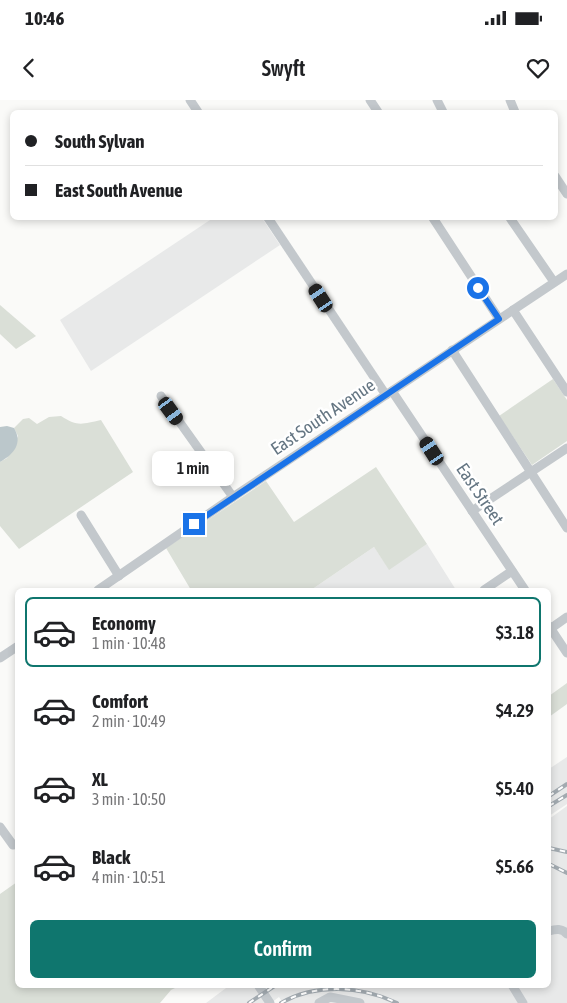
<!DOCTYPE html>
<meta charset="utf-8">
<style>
:root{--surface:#fff;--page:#f2f2f2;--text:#202124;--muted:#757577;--line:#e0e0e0;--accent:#0f766e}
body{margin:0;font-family:"Asap Condensed",sans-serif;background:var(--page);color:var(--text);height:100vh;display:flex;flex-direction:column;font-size:19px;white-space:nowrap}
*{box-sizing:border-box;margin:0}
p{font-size:16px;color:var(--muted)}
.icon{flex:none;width:28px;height:28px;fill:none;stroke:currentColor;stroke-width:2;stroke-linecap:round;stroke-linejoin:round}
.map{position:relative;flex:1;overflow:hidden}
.side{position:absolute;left:15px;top:488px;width:536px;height:400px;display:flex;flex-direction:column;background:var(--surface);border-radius:8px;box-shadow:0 2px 8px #0003}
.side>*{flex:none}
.guide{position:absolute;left:10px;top:10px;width:548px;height:110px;border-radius:8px;box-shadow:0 2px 8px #0003;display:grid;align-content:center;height:110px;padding:0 15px;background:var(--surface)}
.end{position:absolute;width:22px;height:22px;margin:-11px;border:6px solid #1a73e8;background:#fff;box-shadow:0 0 0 2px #fff}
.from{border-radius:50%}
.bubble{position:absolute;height:35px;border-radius:8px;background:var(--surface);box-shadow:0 2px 8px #0003;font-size:16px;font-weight:600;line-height:35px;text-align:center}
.car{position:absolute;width:15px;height:30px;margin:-15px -8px;border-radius:6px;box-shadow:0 0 4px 1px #0007;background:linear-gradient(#222 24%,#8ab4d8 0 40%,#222 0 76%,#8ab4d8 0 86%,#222 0)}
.guide b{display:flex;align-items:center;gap:18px;height:48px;font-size:19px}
.guide b+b{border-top:1px solid var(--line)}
.guide i{width:12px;height:12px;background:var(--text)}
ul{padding:9px 0 0;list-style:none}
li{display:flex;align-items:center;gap:15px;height:70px;margin:0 10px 8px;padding:0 5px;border:2px solid transparent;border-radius:8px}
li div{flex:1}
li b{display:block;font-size:19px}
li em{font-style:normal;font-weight:600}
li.active{border-color:var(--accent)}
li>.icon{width:45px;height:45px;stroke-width:1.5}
.button{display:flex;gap:10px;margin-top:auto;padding:10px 15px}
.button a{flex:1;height:58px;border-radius:8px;background:var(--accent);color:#fff;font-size:20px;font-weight:600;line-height:58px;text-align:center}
.status{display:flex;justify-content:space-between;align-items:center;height:35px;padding:0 25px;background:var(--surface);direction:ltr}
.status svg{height:14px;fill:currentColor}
header{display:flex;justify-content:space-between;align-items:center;height:65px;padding:0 15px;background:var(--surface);font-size:22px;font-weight:600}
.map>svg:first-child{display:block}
</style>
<div class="status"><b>10:46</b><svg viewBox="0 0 49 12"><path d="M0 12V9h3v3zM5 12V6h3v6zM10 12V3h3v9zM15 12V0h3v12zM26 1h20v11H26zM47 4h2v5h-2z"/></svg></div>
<header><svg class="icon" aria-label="back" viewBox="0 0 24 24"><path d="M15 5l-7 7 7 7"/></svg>Swyft<svg class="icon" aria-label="heart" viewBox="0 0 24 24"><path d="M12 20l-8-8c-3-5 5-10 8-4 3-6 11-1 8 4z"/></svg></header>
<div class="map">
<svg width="567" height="903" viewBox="0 0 567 903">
<rect width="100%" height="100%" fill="#fafaf8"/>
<g fill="#e8e9e9">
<path d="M 213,118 L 262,118 L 280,145 L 91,271 L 60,220 Z"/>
<path d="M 427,444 L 456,490 L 311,490 L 374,447 L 389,469 Z"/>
<path d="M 567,657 L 567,704 L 549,716 L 549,669 Z"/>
<path d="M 567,706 L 567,903 L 283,903 L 279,897 L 271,903 L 206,903 L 230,885 L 549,885 L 549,719 Z"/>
</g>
<g fill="#dadfd7">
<path d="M 0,205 L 36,236 L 16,249 L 0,234 Z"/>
<path d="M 553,279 L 567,300 L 567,341 L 532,365 L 499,316 Z"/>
<path d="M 61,316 C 78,327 82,324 101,320 L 133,372 L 19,449 L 0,426 L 0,362 L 7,358 L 18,336 L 14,328 L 23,319 L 29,318 L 37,324 L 49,317 Z"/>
<path d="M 376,367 L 427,444 L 389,470 L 374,447 L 311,490 L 191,490 L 166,448 L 266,381 L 294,422 Z"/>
<path d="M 567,583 L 567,604 L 549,617 L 549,596 Z"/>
<path d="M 17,782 L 18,885 L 181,885 L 171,890 L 160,903 L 0,903 L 0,794 Z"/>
</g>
<path fill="#bbc7cb" d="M 7,326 L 14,328 C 23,343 14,354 0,362 L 0,327 Z"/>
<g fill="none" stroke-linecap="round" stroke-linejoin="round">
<g stroke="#c3c8cc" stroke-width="9">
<path d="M 190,0 L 198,12"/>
<path d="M 370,0 L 378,12"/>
<path d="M 437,0 L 443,12"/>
<path d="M 510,0 L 515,12"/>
<path d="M 555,76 L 567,94"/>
<path d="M 268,118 L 386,295"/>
<path d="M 433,118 L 499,219"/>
<path d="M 510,118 L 554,182"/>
<path d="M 513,210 L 567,292"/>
<path d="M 452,250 L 567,428"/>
<path d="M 392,291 L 525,490"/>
<path d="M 161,296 L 233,397"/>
<path d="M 472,411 L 567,348"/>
<path d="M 81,415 L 119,476"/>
<path d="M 98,490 L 233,397 L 567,174"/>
<path d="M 484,490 L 512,471"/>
<path d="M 549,526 L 567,553"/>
<path d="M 550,529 L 567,517"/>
<path d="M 0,558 L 18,546"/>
<path d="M 0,727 L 13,745"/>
<path d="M 549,831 C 556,829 562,828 567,834"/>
<path d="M 258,885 L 270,903"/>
<path d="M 512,885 L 523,903"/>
<path d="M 319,903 L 330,897 L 360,903"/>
</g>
<defs>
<g id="rail">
<path d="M 549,696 L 567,684"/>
<path d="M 549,706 L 567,695"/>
<path d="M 549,748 L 567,752"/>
<path d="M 549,764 L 567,773"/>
<path d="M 249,903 L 276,885"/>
<path d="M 281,903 C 316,883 362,886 397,903"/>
</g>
</defs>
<use href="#rail" stroke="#a2aab0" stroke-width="4"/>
<use href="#rail" stroke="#fff" stroke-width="2" stroke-dasharray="5.5" stroke-linecap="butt"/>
</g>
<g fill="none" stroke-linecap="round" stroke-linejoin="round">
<path stroke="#1a73e8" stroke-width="6" d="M 194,424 L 499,219 L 478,188"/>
</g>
<g text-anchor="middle" stroke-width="5" stroke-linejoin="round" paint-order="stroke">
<g font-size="18" fill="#657683" stroke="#fff">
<text transform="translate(323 317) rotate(-34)" y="6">East South Avenue</text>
<text transform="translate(480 394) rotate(56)" y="6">East Street</text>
</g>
</g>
</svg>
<i class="end from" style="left:478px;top:188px"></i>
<i class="end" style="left:194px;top:424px"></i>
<div class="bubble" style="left:152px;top:351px;width:82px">1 min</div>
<i class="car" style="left:321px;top:198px;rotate:327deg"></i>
<i class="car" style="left:171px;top:311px;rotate:144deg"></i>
<i class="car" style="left:432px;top:351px;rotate:327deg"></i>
<div class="guide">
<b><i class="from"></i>South Sylvan</b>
<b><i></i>East South Avenue</b>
</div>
<section class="side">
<ul>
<li class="active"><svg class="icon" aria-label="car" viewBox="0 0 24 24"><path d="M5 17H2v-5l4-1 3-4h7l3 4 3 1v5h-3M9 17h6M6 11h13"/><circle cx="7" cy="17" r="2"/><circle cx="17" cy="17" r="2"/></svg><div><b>Economy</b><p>1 min · 10:48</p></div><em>$3.18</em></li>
<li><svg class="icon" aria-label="car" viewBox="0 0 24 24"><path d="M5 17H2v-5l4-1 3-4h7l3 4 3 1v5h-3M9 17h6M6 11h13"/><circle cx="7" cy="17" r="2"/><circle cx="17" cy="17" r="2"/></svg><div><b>Comfort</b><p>2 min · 10:49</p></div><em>$4.29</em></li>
<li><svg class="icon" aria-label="car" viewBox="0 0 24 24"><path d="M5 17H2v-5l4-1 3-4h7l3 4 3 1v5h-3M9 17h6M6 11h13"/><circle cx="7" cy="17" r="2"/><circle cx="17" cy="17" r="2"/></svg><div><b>XL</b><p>3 min · 10:50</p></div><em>$5.40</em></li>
<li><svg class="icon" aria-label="car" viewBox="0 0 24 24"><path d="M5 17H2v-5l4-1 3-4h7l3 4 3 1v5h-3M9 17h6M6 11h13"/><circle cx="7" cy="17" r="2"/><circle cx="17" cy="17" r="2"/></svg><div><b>Black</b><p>4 min · 10:51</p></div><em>$5.66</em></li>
</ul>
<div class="button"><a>Confirm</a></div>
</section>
</div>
